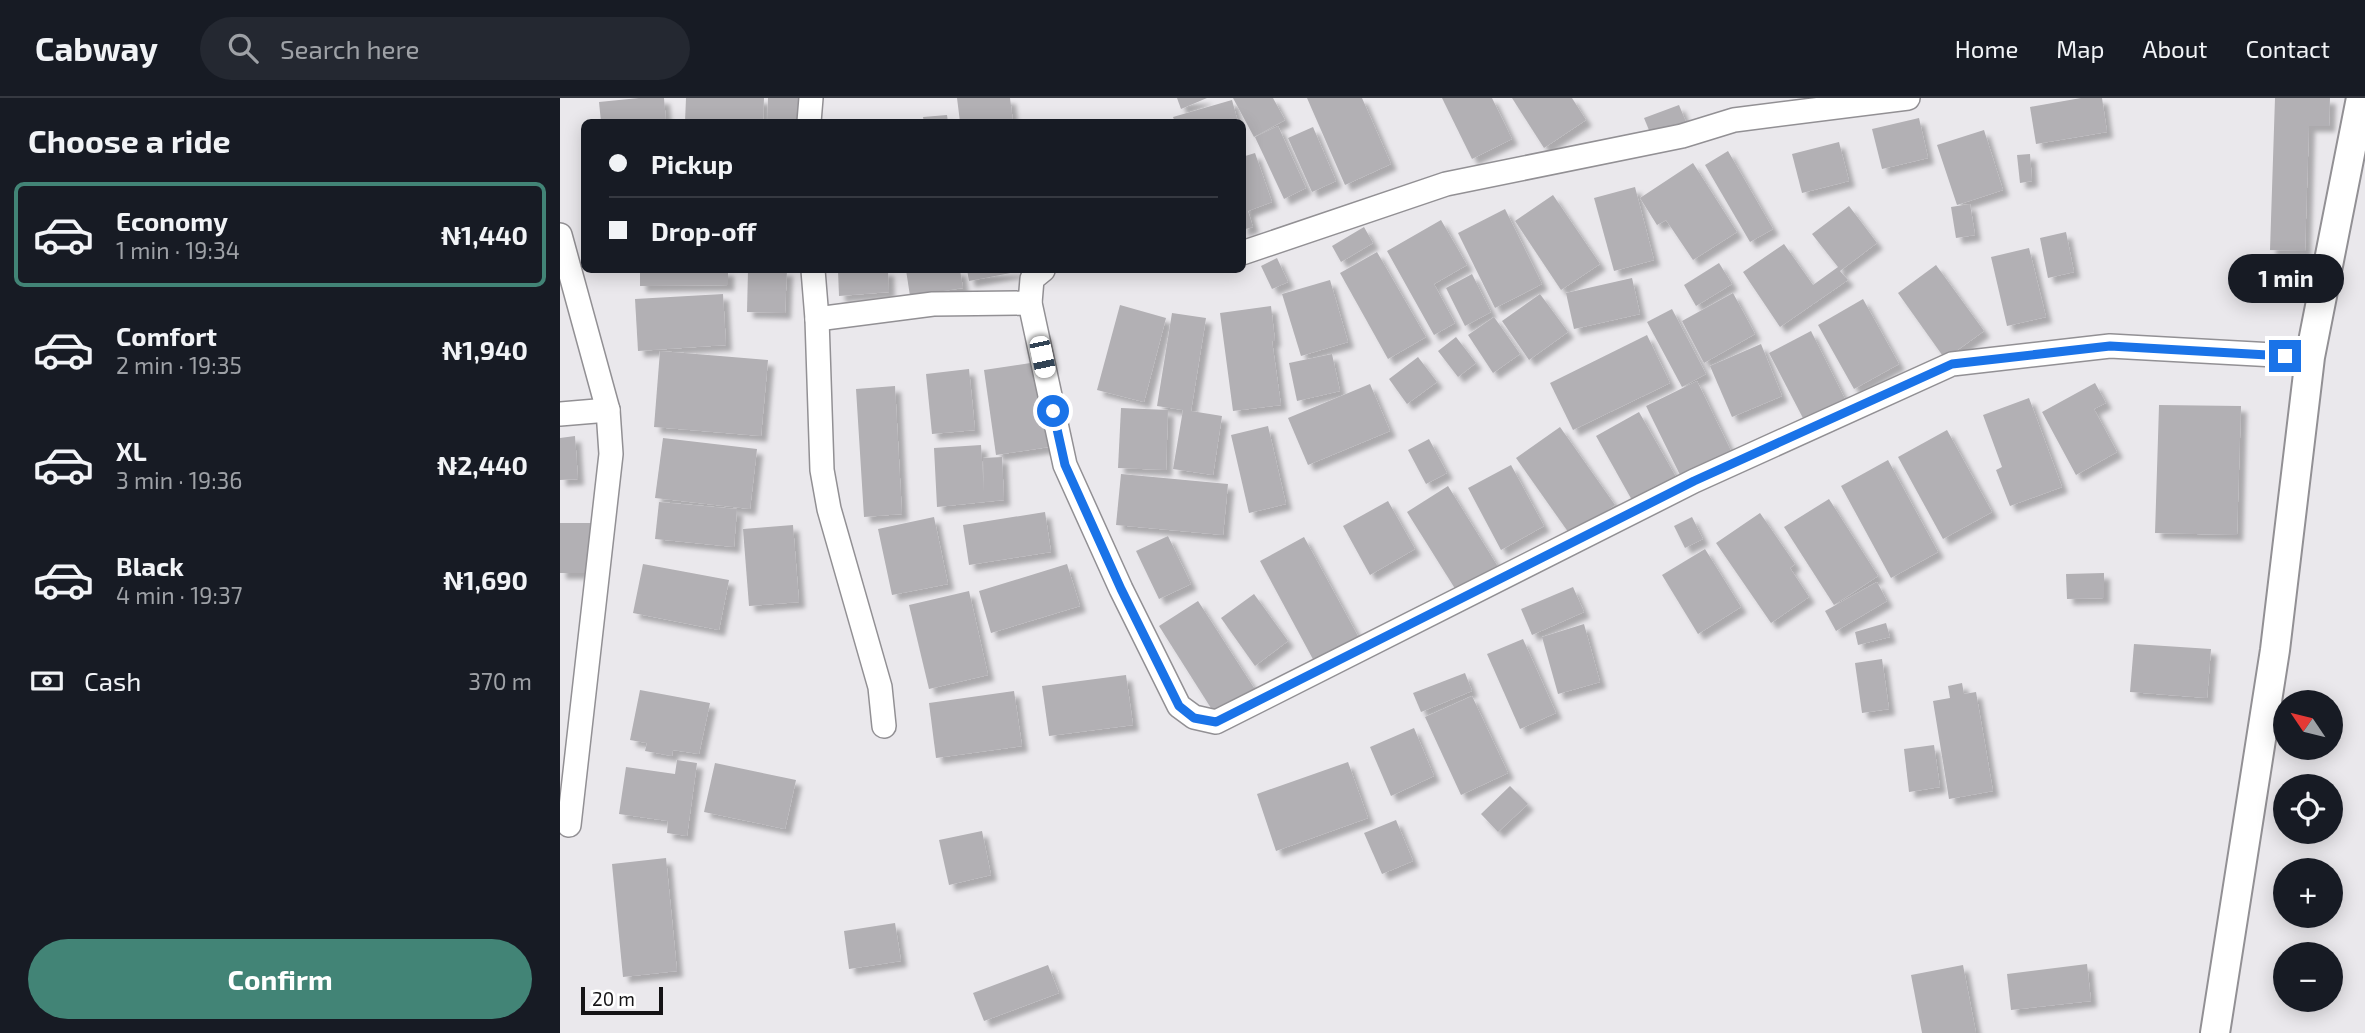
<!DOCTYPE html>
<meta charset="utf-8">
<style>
:root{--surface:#171b24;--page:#242831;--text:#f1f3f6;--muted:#9ea1a6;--line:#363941;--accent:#428476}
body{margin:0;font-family:"Exo 2",sans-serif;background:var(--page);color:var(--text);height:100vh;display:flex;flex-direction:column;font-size:26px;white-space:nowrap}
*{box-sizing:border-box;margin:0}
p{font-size:23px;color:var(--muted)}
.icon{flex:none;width:38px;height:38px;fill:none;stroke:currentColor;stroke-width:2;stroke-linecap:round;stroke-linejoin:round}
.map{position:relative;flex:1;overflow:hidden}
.side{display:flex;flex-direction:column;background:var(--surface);width:560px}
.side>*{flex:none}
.top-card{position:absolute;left:21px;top:21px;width:665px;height:154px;border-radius:10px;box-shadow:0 4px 18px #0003;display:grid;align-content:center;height:154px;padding:0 28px;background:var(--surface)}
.needle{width:46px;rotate:305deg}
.fabs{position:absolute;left:1713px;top:592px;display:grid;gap:14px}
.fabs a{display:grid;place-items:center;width:70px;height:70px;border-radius:50%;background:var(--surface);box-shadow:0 4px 18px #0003;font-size:35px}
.scale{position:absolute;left:21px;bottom:18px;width:82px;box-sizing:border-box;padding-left:7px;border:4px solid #151416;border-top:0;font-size:19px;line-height:24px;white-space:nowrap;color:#151416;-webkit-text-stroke:5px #fff;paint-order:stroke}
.end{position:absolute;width:32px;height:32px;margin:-16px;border:9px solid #1a73e8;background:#fff;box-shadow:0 0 0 4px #fff}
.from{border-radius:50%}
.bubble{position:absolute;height:49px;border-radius:24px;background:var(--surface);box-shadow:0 4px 18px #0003;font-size:23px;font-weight:700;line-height:49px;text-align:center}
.car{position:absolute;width:21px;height:42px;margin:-21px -10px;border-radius:9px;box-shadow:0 0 5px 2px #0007;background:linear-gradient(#fff 24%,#345 0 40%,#fff 0 76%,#345 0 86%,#fff 0)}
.top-card b{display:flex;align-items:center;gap:24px;height:66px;font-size:26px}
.top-card b+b{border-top:2px solid var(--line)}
.top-card i{width:18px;height:18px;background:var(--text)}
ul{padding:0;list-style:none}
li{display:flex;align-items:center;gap:21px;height:105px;margin:0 14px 10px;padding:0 14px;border:4px solid transparent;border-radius:10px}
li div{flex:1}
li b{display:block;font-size:26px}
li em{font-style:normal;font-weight:700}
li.selected{border-color:var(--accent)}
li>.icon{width:63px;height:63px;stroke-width:1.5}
h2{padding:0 28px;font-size:32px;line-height:84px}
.pay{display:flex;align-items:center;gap:18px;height:77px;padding:0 28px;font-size:26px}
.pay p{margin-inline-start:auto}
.primary-button{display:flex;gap:14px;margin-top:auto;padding:14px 28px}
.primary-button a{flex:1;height:80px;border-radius:42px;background:var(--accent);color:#fff;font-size:28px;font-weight:700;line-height:80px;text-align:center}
header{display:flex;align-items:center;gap:42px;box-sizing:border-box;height:98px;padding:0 35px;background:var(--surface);border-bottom:2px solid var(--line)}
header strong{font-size:33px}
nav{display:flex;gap:38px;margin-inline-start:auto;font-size:24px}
.search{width:490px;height:63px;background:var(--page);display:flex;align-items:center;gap:18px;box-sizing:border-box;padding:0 24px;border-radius:38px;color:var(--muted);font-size:26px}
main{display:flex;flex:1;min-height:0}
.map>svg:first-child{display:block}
</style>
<header>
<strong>Cabway</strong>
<div class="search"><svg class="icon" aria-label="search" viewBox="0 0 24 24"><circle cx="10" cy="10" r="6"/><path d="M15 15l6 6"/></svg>Search here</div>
<nav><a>Home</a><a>Map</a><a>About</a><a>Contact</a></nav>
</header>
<main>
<section class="side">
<h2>Choose a ride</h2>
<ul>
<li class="selected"><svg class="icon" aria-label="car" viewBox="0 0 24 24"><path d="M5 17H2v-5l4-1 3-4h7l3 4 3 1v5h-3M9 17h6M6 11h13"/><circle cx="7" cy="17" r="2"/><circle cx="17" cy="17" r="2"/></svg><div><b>Economy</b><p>1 min · 19:34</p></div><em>₦1,440</em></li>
<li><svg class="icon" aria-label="car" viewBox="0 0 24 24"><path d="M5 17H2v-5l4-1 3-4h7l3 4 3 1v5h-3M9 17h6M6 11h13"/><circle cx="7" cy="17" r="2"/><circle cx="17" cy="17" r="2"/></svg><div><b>Comfort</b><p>2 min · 19:35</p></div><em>₦1,940</em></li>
<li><svg class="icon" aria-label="car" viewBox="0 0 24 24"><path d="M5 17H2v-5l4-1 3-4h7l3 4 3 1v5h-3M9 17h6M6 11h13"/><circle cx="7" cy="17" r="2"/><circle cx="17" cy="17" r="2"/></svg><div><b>XL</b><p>3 min · 19:36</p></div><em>₦2,440</em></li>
<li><svg class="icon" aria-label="car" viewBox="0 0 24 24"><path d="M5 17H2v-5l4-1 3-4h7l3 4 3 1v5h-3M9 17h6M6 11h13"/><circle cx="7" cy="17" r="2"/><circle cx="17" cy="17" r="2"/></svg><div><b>Black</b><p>4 min · 19:37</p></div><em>₦1,690</em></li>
</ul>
<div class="pay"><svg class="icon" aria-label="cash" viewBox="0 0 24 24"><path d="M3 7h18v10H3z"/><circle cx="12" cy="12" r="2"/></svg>Cash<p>370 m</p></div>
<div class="primary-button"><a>Confirm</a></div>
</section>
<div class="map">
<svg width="1805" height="935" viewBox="0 0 1805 935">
<defs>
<filter id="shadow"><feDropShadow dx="6" dy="6" stdDeviation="2" flood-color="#0004"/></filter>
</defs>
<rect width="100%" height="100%" fill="#eae8ec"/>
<g fill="#b2b0b4" filter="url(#shadow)">
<path d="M 79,0 L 104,0 L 106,24 L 41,24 L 39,4 Z"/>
<path d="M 126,0 L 204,0 L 203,24 L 125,24 Z"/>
<path d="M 208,0 L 240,0 L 240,24 L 207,24 Z"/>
<path d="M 397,0 L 450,0 L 453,24 L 400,24 Z"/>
<path d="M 617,0 L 647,0 L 621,11 Z"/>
<path d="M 673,0 L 713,0 L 725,22 L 694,39 Z"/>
<path d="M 747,0 L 802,0 L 831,66 L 785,87 Z"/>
<path d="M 882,0 L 932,0 L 952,41 L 912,61 Z"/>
<path d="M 952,0 L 1012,0 L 1026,22 L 984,50 Z"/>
<path d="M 1521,0 L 1542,0 L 1547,34 L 1476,46 L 1470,9 Z"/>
<path d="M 1715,0 L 1770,0 L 1769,28 L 1749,28 L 1745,153 L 1710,152 Z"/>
<path d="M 672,2 L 678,24 L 615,24 L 613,19 Z"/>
<path d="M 1119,7 L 1126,24 L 1091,37 L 1084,20 Z"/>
<path d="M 387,17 L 388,24 L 364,24 L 363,19 Z"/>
<path d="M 1359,20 L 1368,60 L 1322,71 L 1312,31 Z"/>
<path d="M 718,28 L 746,90 L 724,101 L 695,39 Z"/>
<path d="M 753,29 L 776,83 L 752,94 L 728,40 Z"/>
<path d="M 1424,32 L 1443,92 L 1397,107 L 1377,47 Z"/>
<path d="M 1279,44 L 1289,83 L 1242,95 L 1232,56 Z"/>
<path d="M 1168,53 L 1213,131 L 1190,144 L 1145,67 Z"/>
<path d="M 695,55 L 712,104 L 688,113 L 693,129 L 682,132 L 682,59 Z"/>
<path d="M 1470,56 L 1472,83 L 1460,85 L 1457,57 Z"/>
<path d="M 1133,65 L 1177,134 L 1133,162 L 1106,122 L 1097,127 L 1080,100 Z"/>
<path d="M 1075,89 L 1094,162 L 1054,173 L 1034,100 Z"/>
<path d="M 993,97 L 1040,166 L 1001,192 L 955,123 Z"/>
<path d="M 1410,106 L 1415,137 L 1396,140 L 1391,109 Z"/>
<path d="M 1289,108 L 1317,145 L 1280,173 L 1288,182 L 1220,229 L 1183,174 L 1224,146 L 1253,187 L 1278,169 L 1252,136 Z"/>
<path d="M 945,111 L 982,186 L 935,210 L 898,135 Z"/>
<path d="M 881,122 L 907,167 L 874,186 L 895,225 L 874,237 L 827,153 Z"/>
<path d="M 804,129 L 813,145 L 781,164 L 772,148 Z"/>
<path d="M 1506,134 L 1514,174 L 1488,180 L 1480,140 Z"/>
<path d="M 1469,150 L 1486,219 L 1447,228 L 1431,159 Z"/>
<path d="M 817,154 L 866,239 L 828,261 L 780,175 Z"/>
<path d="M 717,160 L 728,184 L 712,191 L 701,168 Z"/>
<path d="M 1159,165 L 1172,186 L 1136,208 L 1124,187 Z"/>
<path d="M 1376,167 L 1424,233 L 1385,261 L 1338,195 Z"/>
<path d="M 80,172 L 168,172 L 168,187 L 80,188 Z"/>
<path d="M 188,172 L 227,172 L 225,215 L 187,214 Z"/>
<path d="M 278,172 L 328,172 L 329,194 L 279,198 Z"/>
<path d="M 346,172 L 400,172 L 403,190 L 350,198 Z"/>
<path d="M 407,172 L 456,172 L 456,174 L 409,183 Z"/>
<path d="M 912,176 L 931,214 L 905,228 L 886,190 Z"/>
<path d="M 1072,180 L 1080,216 L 1014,231 L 1006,195 Z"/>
<path d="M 770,182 L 788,244 L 741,258 L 722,196 Z"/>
<path d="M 1173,195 L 1195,236 L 1144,265 L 1122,223 Z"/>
<path d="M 163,196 L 166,247 L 78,253 L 75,201 Z"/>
<path d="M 980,196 L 1008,234 L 969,262 L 942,223 Z"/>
<path d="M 1303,201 L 1339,266 L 1294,291 L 1258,227 Z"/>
<path d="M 560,207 L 606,220 L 584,304 L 537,292 Z"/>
<path d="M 711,208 L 715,243 L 712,243 L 721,307 L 673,313 L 660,215 Z"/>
<path d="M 1112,211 L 1146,276 L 1122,289 L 1087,224 Z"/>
<path d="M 612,215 L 646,220 L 631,313 L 662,318 L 653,377 L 613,371 L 623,312 L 597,308 Z"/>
<path d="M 934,219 L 960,256 L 933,275 L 908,237 Z"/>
<path d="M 1251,233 L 1285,301 L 1244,322 L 1209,255 Z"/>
<path d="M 1087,237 L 1110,285 L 1013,332 L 990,285 Z"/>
<path d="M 896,239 L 916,265 L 898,279 L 878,253 Z"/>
<path d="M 1201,246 L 1222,298 L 1172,319 L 1150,268 Z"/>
<path d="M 100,253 L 208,262 L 201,338 L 94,329 Z"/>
<path d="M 772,256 L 780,293 L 737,303 L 729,265 Z"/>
<path d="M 858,259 L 877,284 L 847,306 L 829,281 Z"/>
<path d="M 477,264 L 489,349 L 436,357 L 424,272 Z"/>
<path d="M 409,271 L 415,332 L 372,336 L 366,276 Z"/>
<path d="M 1137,283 L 1175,361 L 1125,387 L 1086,308 Z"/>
<path d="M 1535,285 L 1546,305 L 1534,311 L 1557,354 L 1516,377 L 1482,314 Z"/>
<path d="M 810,286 L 830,333 L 748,367 L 728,320 Z"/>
<path d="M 335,288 L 342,416 L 304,419 L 296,291 Z"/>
<path d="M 1469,300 L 1502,389 L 1450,408 L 1436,372 L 1442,369 L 1423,317 Z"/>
<path d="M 1599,307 L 1681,308 L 1677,437 L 1595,435 Z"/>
<path d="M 561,310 L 608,312 L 606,372 L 558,370 Z"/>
<path d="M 1079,314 L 1120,386 L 1077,411 L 1036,338 Z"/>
<path d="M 708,328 L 726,406 L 689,415 L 671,337 Z"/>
<path d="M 1000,329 L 1055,407 L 1011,438 L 956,360 Z"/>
<path d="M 1387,332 L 1432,414 L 1383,441 L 1338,359 Z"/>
<path d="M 15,338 L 18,381 L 0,382 L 0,340 Z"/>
<path d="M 103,340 L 197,351 L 190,411 L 95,400 Z"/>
<path d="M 869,341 L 887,375 L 866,386 L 848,352 Z"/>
<path d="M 421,347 L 424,394 L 423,360 L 442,359 L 444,402 L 377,409 L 374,350 Z"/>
<path d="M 1328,362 L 1378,454 L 1331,480 L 1281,388 Z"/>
<path d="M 951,367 L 984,428 L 941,452 L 908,390 Z"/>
<path d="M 561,376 L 668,386 L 663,437 L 556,427 Z"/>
<path d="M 888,388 L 940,472 L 899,497 L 847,414 Z"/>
<path d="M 1269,401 L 1318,478 L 1274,507 L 1224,429 Z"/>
<path d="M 828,403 L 855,451 L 810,477 L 783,428 Z"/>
<path d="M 99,404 L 177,411 L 174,449 L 95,441 Z"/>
<path d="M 485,414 L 491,454 L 409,467 L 403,427 Z"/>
<path d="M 1200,415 L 1235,466 L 1230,470 L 1249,499 L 1211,525 L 1156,445 Z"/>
<path d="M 374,419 L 388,486 L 332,497 L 318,431 Z"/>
<path d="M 1132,419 L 1143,441 L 1125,450 L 1114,428 Z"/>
<path d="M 0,425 L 36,425 L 35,475 L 0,475 Z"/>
<path d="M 233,427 L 239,504 L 189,508 L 183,431 Z"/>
<path d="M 608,438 L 631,486 L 599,501 L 576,453 Z"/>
<path d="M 744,439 L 799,540 L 755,565 L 700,463 Z"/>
<path d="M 1145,451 L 1181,509 L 1138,536 L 1102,477 Z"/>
<path d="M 83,466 L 169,482 L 159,532 L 73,515 Z"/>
<path d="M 507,466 L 520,508 L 431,535 L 419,493 Z"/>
<path d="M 1544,475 L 1544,500 L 1507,501 L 1506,476 Z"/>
<path d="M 1317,484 L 1327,503 L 1276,533 L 1265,513 Z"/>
<path d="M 1013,489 L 1024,514 L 972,537 L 961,511 Z"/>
<path d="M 409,493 L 428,577 L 369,591 L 349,507 Z"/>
<path d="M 694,496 L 728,543 L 695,568 L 661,520 Z"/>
<path d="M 638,503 L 696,593 L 656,618 L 599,528 Z"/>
<path d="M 1326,525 L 1330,539 L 1298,547 L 1295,534 Z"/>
<path d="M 1024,526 L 1040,584 L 998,596 L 982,539 Z"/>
<path d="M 963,541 L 996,615 L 960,631 L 927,556 Z"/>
<path d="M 1574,546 L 1651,551 L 1647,600 L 1570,594 Z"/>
<path d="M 1322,561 L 1329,611 L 1302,615 L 1295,565 Z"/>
<path d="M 905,575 L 912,593 L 861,614 L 853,595 Z"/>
<path d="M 566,577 L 573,627 L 489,638 L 482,588 Z"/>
<path d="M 1402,585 L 1404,596 L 1416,594 L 1433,693 L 1389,701 L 1373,603 L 1390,600 L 1388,588 Z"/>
<path d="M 80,592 L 150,605 L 139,656 L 113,652 L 112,658 L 85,653 L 87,645 L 70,642 Z"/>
<path d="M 454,593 L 462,648 L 376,660 L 369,605 Z"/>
<path d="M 912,598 L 948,675 L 901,697 L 865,619 Z"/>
<path d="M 854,630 L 874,678 L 831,698 L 810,649 Z"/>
<path d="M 1374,647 L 1380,689 L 1349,694 L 1344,651 Z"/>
<path d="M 117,662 L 137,665 L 127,738 L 107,735 L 108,723 L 59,716 L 66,669 L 115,676 Z"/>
<path d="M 788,664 L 808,720 L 716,753 L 697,696 Z"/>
<path d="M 155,665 L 236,682 L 225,731 L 144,714 Z"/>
<path d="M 950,688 L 968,706 L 938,734 L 921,716 Z"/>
<path d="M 836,722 L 853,763 L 822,776 L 804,735 Z"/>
<path d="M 422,733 L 431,777 L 389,787 L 379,742 Z"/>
<path d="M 106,760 L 117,873 L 63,879 L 52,766 Z"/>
<path d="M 335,825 L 341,863 L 289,871 L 284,833 Z"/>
<path d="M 1527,866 L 1531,903 L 1451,912 L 1447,876 Z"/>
<path d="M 488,867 L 499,895 L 424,923 L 413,895 Z"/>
<path d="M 1403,867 L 1416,935 L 1362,935 L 1351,877 Z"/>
</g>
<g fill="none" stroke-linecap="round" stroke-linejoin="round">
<defs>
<g id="minor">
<path d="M 249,24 L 251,0"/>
<path d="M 0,137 L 48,312 L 51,356 L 9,727"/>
<path d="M 682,155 L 886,86 L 1122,38 L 1174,22 L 1348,0"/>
<path d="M 253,172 L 257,221 L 262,372 L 269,411 L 320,589 L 324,628"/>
<path d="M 483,172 L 472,181 L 470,205 L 505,367 L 561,491 L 619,608 L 634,619 L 656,624 L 1134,383 L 1392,266 L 1550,248 L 1750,259"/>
<path d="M 257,221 L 373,206 L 470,205"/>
<path d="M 0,316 L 48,312"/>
</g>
<path id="tertiary" d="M 1655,935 L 1715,552 L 1750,259 L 1801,0"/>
</defs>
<use href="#minor" stroke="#929094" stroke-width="26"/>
<use href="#tertiary" stroke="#929094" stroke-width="32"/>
<use href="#minor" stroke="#fff" stroke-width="23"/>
<use href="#tertiary" stroke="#fff" stroke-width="28"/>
</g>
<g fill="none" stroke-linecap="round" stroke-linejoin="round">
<path stroke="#1a73e8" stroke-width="9" d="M 493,313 L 505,367 L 561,491 L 619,608 L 634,620 L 656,624 L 1134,383 L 1392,266 L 1550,248 L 1725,258"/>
</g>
</svg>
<div class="fabs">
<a><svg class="needle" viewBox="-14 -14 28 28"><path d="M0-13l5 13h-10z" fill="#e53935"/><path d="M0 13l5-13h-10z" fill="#9ea1a6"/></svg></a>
<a><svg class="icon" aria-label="locate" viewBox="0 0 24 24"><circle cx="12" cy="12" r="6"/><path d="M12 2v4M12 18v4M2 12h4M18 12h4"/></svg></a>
<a>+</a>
<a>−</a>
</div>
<div class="scale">20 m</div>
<i class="end from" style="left:493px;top:313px"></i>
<i class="end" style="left:1725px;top:258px"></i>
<div class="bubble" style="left:1668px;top:156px;width:116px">1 min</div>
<i class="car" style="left:482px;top:259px;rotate:168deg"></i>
<div class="top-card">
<b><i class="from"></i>Pickup</b>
<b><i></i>Drop-off</b>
</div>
</div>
</main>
